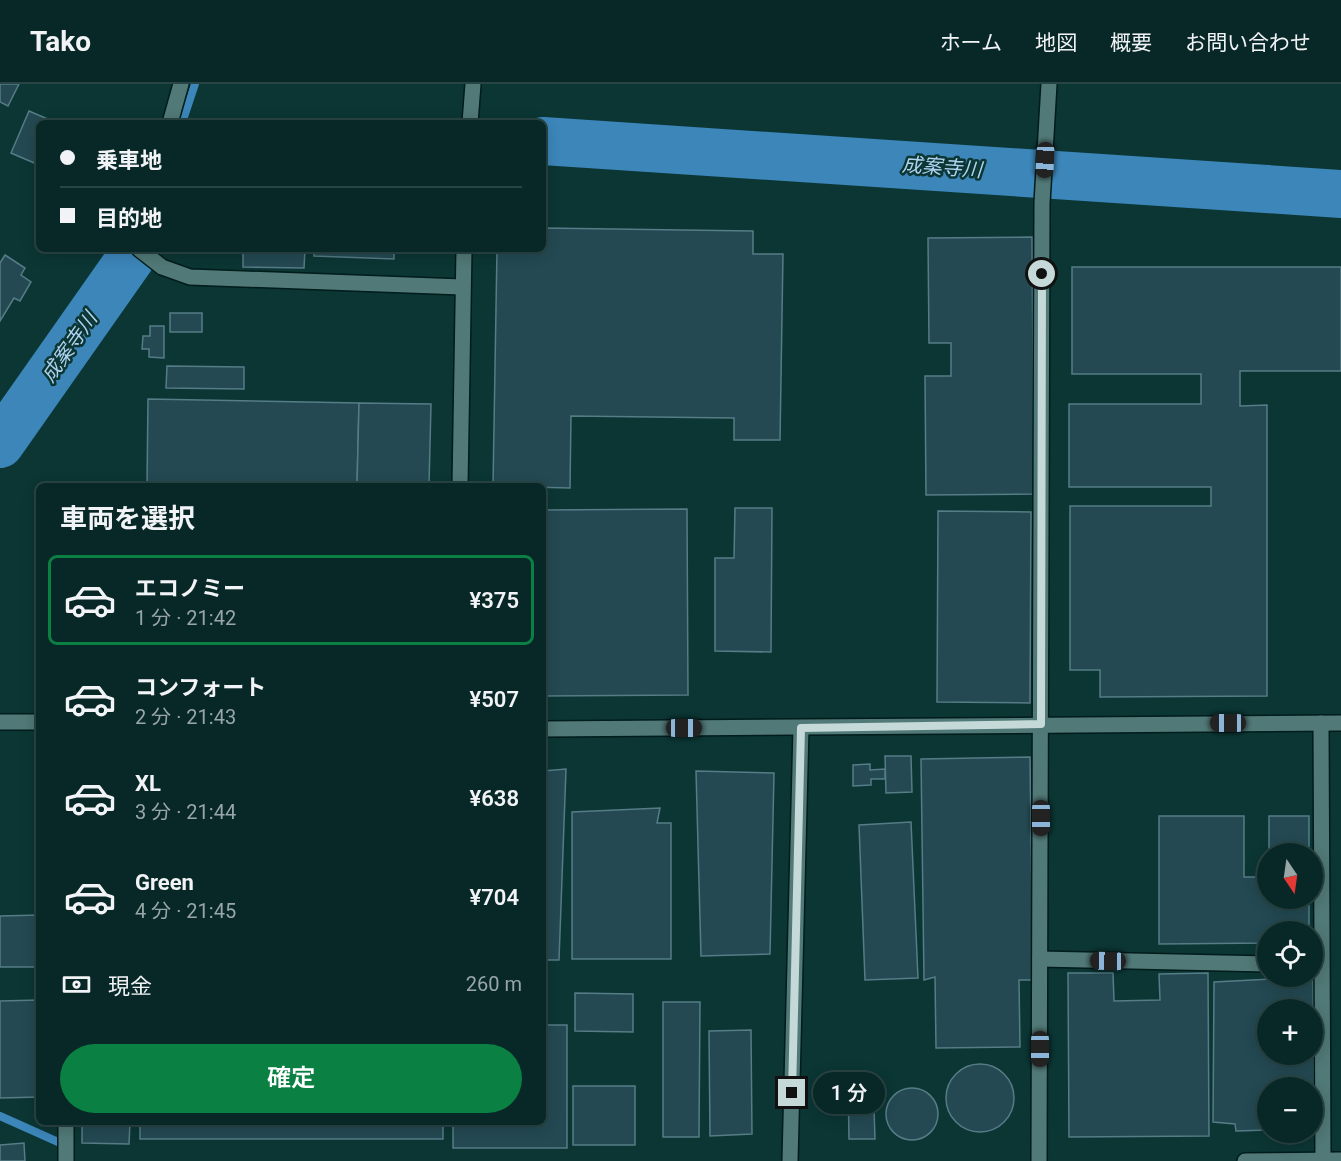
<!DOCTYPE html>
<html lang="ja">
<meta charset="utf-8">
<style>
:root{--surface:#082827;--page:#163433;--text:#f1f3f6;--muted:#98a6a7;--line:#294444;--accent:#0b8043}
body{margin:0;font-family:Roboto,"Noto Sans JP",sans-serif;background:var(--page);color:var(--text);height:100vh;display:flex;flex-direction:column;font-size:22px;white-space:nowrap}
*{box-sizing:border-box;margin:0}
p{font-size:20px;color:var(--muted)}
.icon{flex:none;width:33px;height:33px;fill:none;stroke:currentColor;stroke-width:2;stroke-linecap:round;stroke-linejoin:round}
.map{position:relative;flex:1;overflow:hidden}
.drawer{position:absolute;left:36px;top:399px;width:510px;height:642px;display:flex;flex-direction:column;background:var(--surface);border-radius:9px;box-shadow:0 3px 15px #0003,0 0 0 2px var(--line)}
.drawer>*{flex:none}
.top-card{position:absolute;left:36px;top:36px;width:510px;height:132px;border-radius:9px;box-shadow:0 3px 15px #0003,0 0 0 2px var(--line);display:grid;align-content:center;height:132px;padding:0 24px;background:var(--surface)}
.needle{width:39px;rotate:167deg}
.fabs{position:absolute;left:1257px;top:759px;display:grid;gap:12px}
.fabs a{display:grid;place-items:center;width:66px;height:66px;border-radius:50%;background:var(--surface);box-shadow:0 3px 15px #0003,0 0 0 2px var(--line);font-size:30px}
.end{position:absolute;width:27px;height:27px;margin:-14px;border:8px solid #c4d9d8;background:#111;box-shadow:0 0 0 3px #111}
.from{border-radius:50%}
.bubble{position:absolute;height:42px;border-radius:21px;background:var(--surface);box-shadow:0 3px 15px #0003,0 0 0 2px var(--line);font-size:20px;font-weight:600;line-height:42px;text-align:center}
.car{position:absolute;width:18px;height:36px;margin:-18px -9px;border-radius:8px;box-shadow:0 0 4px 2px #0007;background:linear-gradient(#222 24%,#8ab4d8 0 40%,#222 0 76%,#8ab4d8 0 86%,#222 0)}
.top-card b{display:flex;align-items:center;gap:21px;height:57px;font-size:22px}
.top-card b+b{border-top:2px solid var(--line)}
.top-card i{width:15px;height:15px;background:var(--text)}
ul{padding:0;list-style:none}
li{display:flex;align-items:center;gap:18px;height:90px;margin:0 12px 9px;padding:0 12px;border:3px solid transparent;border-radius:9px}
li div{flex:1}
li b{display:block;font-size:22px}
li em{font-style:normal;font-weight:600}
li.active{border-color:var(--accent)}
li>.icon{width:54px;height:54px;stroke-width:1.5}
h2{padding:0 24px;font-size:27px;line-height:72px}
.pay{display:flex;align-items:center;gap:15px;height:66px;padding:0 24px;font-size:22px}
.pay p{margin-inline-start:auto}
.cta{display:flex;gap:12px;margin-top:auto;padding:12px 24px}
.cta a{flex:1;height:69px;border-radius:36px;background:var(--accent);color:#fff;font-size:24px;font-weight:600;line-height:69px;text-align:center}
header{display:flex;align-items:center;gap:36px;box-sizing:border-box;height:84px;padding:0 30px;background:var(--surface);border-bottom:2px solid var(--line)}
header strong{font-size:28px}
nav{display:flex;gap:33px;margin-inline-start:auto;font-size:21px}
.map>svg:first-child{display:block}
</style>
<header>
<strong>Tako</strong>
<nav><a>ホーム</a><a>地図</a><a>概要</a><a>お問い合わせ</a></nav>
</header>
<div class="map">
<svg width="1341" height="1077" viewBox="0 0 1341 1077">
<rect width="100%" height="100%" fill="#0b3634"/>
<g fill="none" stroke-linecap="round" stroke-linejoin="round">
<g stroke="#3c86ba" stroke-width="8">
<path d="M 182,39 L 195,0"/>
<path d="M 0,1032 L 67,1062"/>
</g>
<g stroke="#3c86ba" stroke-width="48">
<path d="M 543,57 L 1341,110"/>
<path d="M 0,360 L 137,165"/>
</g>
</g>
<g fill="#244952" stroke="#567c87" stroke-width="1.5" fill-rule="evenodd">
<path d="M 0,0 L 19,0 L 8,22 L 0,18 Z"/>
<path d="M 29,27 L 57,39 L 39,39 L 39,81 L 11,69 Z"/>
<path d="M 543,144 L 753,147 L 753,170 L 783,170 L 780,356 L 734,356 L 734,334 L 571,332 L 570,404 L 493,402 L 497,165 L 543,165 Z"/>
<path d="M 1032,153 L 1034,410 L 926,411 L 925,292 L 951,292 L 951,259 L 929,259 L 928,154 Z"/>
<path d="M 243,165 L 305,165 L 304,184 L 243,183 Z"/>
<path d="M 314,165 L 394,165 L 394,175 L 314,172 Z"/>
<path d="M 5,171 L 25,184 L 21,191 L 31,198 L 20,217 L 14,214 L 0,237 L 0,179 Z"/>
<path d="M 1072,183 L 1341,183 L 1341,287 L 1240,287 L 1240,322 L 1267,321 L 1267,612 L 1100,613 L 1100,586 L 1070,586 L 1070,422 L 1211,422 L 1211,403 L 1069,403 L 1069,320 L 1201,320 L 1201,290 L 1072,290 Z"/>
<rect x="170" y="229" width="32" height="19"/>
<path d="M 150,242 L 164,242 L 164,274 L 149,273 L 149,265 L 142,265 L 143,252 L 150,252 Z"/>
<path d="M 167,282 L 244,283 L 244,305 L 166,304 Z"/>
<path d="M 148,315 L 359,319 L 357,402 L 147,402 Z"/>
<path d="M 359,319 L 431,320 L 429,402 L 357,402 Z"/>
<path d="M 735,424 L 772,424 L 771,568 L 715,567 L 715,474 L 734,474 Z"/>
<path d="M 687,425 L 688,611 L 543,612 L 543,426 Z"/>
<path d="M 938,427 L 1031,428 L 1030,619 L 937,618 Z"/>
<path d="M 885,672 L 911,672 L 912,708 L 886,709 Z"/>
<path d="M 1030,673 L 1033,896 L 1019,896 L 1020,963 L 936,964 L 935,893 L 924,896 L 921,675 Z"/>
<path d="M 870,680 L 870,686 L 885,685 L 885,695 L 871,695 L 871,701 L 853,702 L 853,681 Z"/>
<path d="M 566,685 L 559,876 L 543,876 L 543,687 Z"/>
<path d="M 696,687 L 774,689 L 770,870 L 701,872 Z"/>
<path d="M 660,724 L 657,739 L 671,739 L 671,875 L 572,875 L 572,728 Z"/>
<path d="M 1159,732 L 1244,732 L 1244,793 L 1268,793 L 1268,814 L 1309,814 L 1309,848 L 1268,848 L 1268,859 L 1159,860 Z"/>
<rect x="1269" y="732" width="40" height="38"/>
<path d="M 911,738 L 918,894 L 865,896 L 859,741 Z"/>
<path d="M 39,831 L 39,883 L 0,883 L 0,832 Z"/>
<path d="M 1068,889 L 1113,889 L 1114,917 L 1160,916 L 1159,890 L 1208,889 L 1209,1052 L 1069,1053 Z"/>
<path d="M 1313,893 L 1315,1046 L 1312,1046 L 1312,1004 L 1268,1004 L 1268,1046 L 1236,1047 L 1235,1040 L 1213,1038 L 1214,898 ZM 1268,926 L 1312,926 L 1312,970 L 1268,970 Z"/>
<path d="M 543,906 L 545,906 L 545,941 L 567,941 L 567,1064 L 453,1064 L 453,1038 L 543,1038 Z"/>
<path d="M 575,909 L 633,910 L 633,948 L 575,947 Z"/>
<path d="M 39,916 L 39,1013 L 0,1014 L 0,917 Z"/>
<path d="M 663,918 L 700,918 L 699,1053 L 663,1053 Z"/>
<path d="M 751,946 L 752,1050 L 710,1052 L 709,947 Z"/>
<circle cx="980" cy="1014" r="34"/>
<path d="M 848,992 L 873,992 L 875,1055 L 849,1055 Z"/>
<rect x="573" y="1002" width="62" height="59"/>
<circle cx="912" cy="1030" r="26"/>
<path d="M 82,1038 L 130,1038 L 129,1060 L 82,1059 Z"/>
<rect x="140" y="1038" width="303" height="17"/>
<path d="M 24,1059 L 25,1077 L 0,1077 L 0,1061 Z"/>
</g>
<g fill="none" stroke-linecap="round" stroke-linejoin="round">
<defs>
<g id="minor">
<path d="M 170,39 L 181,0"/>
<path d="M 470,39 L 473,0"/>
<path d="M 139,165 L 162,183 L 190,193 L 462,203"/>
<path d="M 460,402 L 464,165"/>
<path d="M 0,638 L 39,638"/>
<path d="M 1321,639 L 1323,1076"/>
<path d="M 543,645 L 1341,639"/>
<path d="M 1040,875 L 1268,880"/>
<path d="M 66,1038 L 66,1077"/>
<path d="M 790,1077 L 801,644"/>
<path d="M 1039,1077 L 1042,119 L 1049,0"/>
<path d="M 1245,1077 L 1341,1076"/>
</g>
</defs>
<use href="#minor" stroke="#001c1b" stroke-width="18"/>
<use href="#minor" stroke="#517977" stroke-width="15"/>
</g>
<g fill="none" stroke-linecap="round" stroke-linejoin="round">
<path stroke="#c4d9d8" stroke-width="8" d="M 792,1009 L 801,644 L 1041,640 L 1042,190"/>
</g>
<g text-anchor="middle" stroke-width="5" stroke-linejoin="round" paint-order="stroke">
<g font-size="20" font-style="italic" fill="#aed2ef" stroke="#0b3634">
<text transform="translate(942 83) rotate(4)" y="7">成案寺川</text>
<text transform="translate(69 263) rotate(-55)" y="7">成案寺川</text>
</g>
</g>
</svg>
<div class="fabs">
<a><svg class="needle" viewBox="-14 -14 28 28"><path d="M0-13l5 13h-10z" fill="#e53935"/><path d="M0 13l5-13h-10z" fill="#98a6a7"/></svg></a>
<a><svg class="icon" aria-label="locate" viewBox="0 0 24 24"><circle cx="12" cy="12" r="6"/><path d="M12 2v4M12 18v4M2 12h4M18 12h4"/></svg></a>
<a>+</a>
<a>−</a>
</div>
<i class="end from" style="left:1042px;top:190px"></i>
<i class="end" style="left:792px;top:1009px"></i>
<div class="bubble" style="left:813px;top:988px;width:72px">1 分</div>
<i class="car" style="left:1045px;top:76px;rotate:183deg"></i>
<i class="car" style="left:1228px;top:639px;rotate:270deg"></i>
<i class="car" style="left:684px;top:644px;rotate:90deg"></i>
<i class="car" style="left:1041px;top:734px;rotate:180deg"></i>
<i class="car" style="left:1108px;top:877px;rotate:271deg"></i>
<i class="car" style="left:1040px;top:965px;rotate:180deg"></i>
<div class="top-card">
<b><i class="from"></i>乗車地</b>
<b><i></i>目的地</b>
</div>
<section class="drawer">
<h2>車両を選択</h2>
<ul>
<li class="active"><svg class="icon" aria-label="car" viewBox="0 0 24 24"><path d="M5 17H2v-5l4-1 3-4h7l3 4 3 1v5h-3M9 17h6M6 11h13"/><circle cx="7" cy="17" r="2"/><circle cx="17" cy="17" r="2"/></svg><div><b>エコノミー</b><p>1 分 · 21:42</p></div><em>¥375</em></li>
<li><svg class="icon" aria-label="car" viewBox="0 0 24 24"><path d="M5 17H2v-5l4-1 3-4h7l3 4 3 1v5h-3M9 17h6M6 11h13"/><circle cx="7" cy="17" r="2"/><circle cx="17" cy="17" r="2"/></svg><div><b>コンフォート</b><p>2 分 · 21:43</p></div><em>¥507</em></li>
<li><svg class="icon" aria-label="car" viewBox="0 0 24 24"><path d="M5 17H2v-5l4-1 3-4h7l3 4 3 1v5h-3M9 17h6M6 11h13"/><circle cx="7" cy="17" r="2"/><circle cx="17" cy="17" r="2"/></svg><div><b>XL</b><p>3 分 · 21:44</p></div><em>¥638</em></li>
<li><svg class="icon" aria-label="car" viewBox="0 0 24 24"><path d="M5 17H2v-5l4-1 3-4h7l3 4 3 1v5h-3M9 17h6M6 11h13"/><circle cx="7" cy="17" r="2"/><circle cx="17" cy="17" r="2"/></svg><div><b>Green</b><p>4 分 · 21:45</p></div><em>¥704</em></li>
</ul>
<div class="pay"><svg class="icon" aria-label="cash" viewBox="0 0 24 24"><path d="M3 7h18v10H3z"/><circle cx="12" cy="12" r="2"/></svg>現金<p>260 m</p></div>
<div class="cta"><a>確定</a></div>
</section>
</div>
